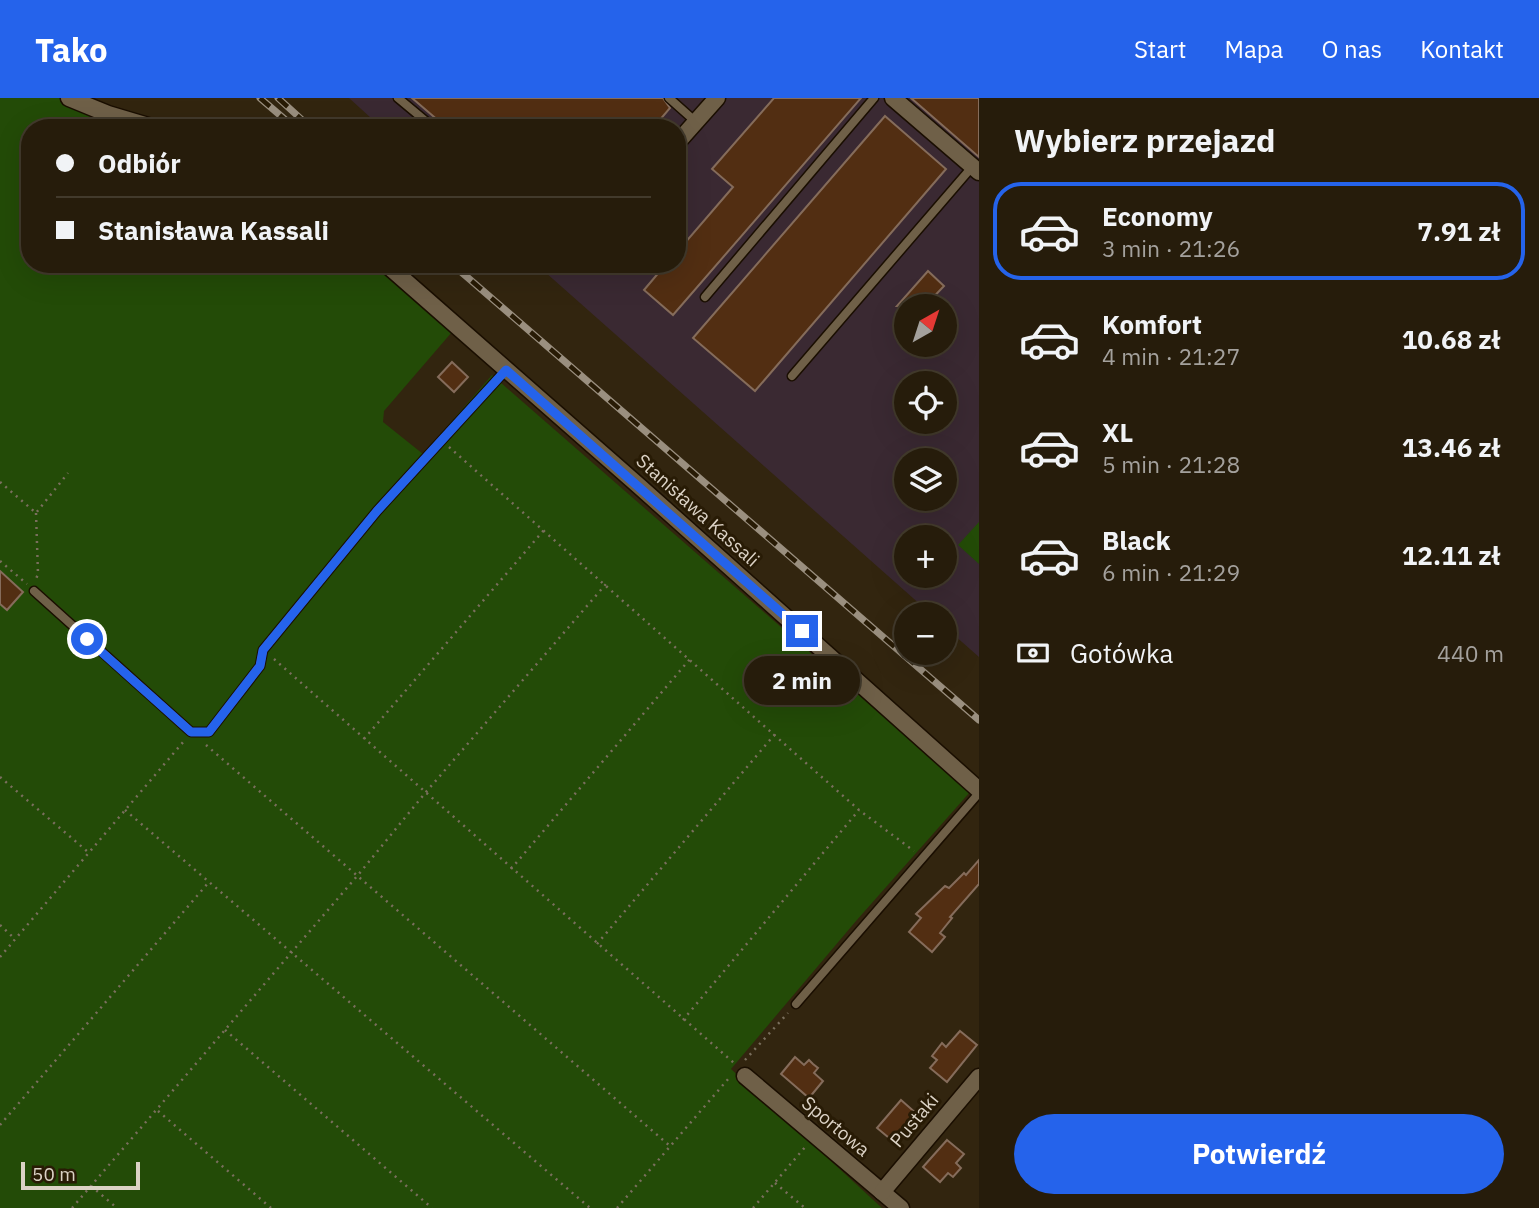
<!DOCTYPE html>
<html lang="pl">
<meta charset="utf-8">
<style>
:root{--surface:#261c0b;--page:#322919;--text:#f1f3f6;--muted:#a4a19d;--line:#423a2c;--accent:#2563eb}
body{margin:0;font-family:"IBM Plex Sans",sans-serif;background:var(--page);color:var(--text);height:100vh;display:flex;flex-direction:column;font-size:26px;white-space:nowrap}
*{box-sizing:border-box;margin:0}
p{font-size:23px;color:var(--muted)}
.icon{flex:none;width:38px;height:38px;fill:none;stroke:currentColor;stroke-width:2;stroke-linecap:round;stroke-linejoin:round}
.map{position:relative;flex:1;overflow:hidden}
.sheet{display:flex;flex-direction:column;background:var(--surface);width:560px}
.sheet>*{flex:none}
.guide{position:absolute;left:21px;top:21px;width:665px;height:154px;border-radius:28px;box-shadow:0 7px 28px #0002,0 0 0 2px var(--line);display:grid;align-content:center;height:154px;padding:0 35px;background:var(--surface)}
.needle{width:46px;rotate:39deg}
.buttons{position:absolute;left:894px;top:196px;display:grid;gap:14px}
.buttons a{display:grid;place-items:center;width:63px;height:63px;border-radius:50%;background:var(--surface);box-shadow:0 7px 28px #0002,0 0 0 2px var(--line);font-size:35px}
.scale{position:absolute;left:21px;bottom:18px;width:119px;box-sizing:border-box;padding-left:7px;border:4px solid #dbd2c5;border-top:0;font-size:19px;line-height:24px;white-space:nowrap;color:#dbd2c5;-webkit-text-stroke:5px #281b05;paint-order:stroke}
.end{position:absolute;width:32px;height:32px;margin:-16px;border:9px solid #2563eb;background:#fff;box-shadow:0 0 0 4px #fff}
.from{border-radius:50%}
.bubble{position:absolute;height:49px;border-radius:24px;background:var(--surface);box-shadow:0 7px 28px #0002,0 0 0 2px var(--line);font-size:23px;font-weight:700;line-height:49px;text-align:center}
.guide b{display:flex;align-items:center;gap:24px;height:66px;font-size:26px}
.guide b+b{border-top:2px solid var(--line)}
.guide i{width:18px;height:18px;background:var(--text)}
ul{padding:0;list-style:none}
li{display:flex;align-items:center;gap:21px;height:98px;margin:0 14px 10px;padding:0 21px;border:4px solid transparent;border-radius:28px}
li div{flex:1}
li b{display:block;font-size:26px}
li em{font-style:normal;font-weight:700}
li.active{border-color:var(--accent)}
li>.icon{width:63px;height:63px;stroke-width:1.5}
h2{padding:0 35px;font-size:32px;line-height:84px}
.pay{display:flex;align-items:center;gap:18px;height:77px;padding:0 35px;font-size:26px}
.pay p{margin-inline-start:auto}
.cta{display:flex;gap:14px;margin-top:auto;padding:14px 35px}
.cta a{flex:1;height:80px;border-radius:42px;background:var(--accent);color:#fff;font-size:28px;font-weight:700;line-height:80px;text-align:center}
header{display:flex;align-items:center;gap:42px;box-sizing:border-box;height:98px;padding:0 35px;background:var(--accent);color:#fff}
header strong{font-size:33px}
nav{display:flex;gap:38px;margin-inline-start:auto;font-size:24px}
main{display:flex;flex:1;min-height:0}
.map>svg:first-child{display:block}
</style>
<header>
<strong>Tako</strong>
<nav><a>Start</a><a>Mapa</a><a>O nas</a><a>Kontakt</a></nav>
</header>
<main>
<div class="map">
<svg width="979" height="1110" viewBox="0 0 979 1110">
<rect width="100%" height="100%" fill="#32250f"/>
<path fill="#3a2932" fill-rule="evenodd" d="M 349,0 L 979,0 L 979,559 L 945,529 L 945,516 L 931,516 L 536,166 L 677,166 L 677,30 L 382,30 ZM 906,208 L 945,208 L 945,247 L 906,247 ZM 906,285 L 945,285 L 945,324 L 906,324 ZM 906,362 L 945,362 L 945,401 L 906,401 ZM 906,439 L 945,439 L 945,478 L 906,478 Z"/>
<g fill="#234b07">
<path d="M 0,0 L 59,0 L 139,30 L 30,30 L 30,166 L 373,166 L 452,234 L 384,313 L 383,324 L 423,356 L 492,277 L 970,694 L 856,823 L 731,971 L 882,1110 L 0,1110 Z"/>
<path d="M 979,424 L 979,466 L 958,447 Z"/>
</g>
<g fill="#522e12" stroke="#856c5b" stroke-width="2">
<path d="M 412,0 L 663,0 L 670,10 L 653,30 L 447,30 Z"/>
<path d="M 774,0 L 861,0 L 673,217 L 644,192 L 666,166 L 677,166 L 677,154 L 733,89 L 712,71 Z"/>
<path d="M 911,0 L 979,0 L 979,59 Z"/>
<path d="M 885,18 L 946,71 L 755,293 L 693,240 Z"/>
<path d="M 928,173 L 944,188 L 925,208 L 897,208 Z"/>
<path d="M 452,264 L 468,279 L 454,294 L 438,279 Z"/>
<path d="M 0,473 L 23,494 L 7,512 L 0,506 Z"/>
<path d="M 979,762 L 979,786 L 950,819 L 952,820 L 940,835 L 945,839 L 932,854 L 909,834 L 921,820 L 916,816 L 945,788 L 949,790 L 964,775 L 966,777 Z"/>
<path d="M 960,933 L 977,947 L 947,984 L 930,970 L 937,962 L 932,958 L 942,945 L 946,949 Z"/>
<path d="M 795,959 L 804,967 L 809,962 L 813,966 L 818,970 L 814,975 L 823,983 L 809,1000 L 781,976 Z"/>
<path d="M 901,1002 L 917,1016 L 894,1044 L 877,1030 Z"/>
<path d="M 947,1042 L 964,1056 L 956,1065 L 961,1070 L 953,1079 L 948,1075 L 940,1084 L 923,1069 Z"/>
</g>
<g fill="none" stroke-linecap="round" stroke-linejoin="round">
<defs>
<g id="lane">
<path d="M 398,0 L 434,30"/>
<path d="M 669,0 L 696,24"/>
<path d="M 705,199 L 874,0"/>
<path d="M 792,278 L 972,69"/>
<path d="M 34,493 L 191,634 L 209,634 L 260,568 L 263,552 L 377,413 L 506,272"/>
<path d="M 796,906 L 979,695"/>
</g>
<g id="street">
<path d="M 69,0 L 108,16 L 155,30"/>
<path d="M 893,0 L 979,74"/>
<path d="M 677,45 L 717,0"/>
<path d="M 386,166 L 639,388 L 979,692"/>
<path d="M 745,978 L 901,1110"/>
<path d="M 882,1094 L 979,979"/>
</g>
</defs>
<use href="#lane" stroke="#1a0e00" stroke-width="11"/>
<use href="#street" stroke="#1a0e00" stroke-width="19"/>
<g stroke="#7a6f5d" stroke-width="2.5" stroke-dasharray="2 5" stroke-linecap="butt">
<path d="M 449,349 L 859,712 L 914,753"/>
<path d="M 0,384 L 36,415 L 68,375"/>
<path d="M 36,415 L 38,476 L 36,481"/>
<path d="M 0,463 L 27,486"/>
<path d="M 274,561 L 734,965"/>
<path d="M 364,641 L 544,432"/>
<path d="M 206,647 L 670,1048"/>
<path d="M 0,679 L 88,754"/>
<path d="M 125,712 L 590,1110"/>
<path d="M 511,771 L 690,561"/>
<path d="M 0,827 L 15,841"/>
<path d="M 597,846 L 775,636"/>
<path d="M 0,859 L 184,643"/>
<path d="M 683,922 L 859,712"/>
<path d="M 225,932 L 432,1110"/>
<path d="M 745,962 L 788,915"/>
<path d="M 158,1013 L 271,1110"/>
<path d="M 0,1027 L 209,784"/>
<path d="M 775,1085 L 805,1110"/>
<path d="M 91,1088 L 117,1110"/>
<path d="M 72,1110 L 358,777 L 426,694 L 606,486"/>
<path d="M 617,1110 L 729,980"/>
<path d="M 753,1110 L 806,1048"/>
</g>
<use href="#lane" stroke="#6f6048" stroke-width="8"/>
<use href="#street" stroke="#6f6048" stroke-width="16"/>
<defs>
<g id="rail">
<path d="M 260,0 L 295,30"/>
<path d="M 278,0 L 311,30"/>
<path d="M 452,166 L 979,622"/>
</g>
</defs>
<use href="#rail" stroke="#9a8f7f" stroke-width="7"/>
<use href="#rail" stroke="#281b05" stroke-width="4.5" stroke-dasharray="13" stroke-linecap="butt"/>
</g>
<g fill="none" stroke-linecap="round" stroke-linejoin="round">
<path stroke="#2563eb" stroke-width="9" d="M 87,541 L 191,634 L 209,634 L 260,568 L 263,552 L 377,413 L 506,272 L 802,533"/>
</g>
<g text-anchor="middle" stroke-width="6" stroke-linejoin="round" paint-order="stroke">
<g font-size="19" fill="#dbd2c5" stroke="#281b05">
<text transform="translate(698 412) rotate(42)" y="7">Stanisława Kassali</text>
<text transform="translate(914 1022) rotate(-50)" y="7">Pustaki</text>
<text transform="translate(836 1028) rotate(40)" y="7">Sportowa</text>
</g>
</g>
</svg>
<div class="buttons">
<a><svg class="needle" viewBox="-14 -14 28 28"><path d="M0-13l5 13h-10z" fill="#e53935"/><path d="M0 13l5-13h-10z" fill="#a4a19d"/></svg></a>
<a><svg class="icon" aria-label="locate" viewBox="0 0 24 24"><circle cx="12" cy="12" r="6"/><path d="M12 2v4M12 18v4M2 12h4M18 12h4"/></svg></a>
<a><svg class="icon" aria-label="layers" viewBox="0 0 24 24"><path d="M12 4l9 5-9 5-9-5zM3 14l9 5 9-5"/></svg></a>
<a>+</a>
<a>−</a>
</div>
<div class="scale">50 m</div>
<i class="end from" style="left:87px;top:541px"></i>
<i class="end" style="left:802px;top:533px"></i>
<div class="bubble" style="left:744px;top:558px;width:116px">2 min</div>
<div class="guide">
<b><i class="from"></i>Odbiór</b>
<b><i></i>Stanisława Kassali</b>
</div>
</div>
<section class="sheet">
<h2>Wybierz przejazd</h2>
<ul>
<li class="active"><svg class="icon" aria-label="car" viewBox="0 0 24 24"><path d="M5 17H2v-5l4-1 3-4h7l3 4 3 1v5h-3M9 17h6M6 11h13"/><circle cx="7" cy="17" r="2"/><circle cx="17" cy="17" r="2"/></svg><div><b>Economy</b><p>3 min · 21:26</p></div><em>7.91 zł</em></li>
<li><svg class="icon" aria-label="car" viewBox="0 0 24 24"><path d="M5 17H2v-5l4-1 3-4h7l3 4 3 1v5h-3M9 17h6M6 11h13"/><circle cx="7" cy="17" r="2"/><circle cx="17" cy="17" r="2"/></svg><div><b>Komfort</b><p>4 min · 21:27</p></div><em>10.68 zł</em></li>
<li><svg class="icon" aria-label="car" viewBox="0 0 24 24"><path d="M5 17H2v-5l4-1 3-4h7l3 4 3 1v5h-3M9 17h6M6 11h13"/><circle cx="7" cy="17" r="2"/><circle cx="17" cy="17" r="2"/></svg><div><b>XL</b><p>5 min · 21:28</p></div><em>13.46 zł</em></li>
<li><svg class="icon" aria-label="car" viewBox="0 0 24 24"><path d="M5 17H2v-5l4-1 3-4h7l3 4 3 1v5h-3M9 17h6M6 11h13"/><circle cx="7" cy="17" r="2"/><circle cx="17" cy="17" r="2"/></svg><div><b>Black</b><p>6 min · 21:29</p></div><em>12.11 zł</em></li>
</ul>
<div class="pay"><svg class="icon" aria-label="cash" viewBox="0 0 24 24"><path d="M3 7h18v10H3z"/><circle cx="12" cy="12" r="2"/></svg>Gotówka<p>440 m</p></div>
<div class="cta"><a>Potwierdź</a></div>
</section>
</main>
